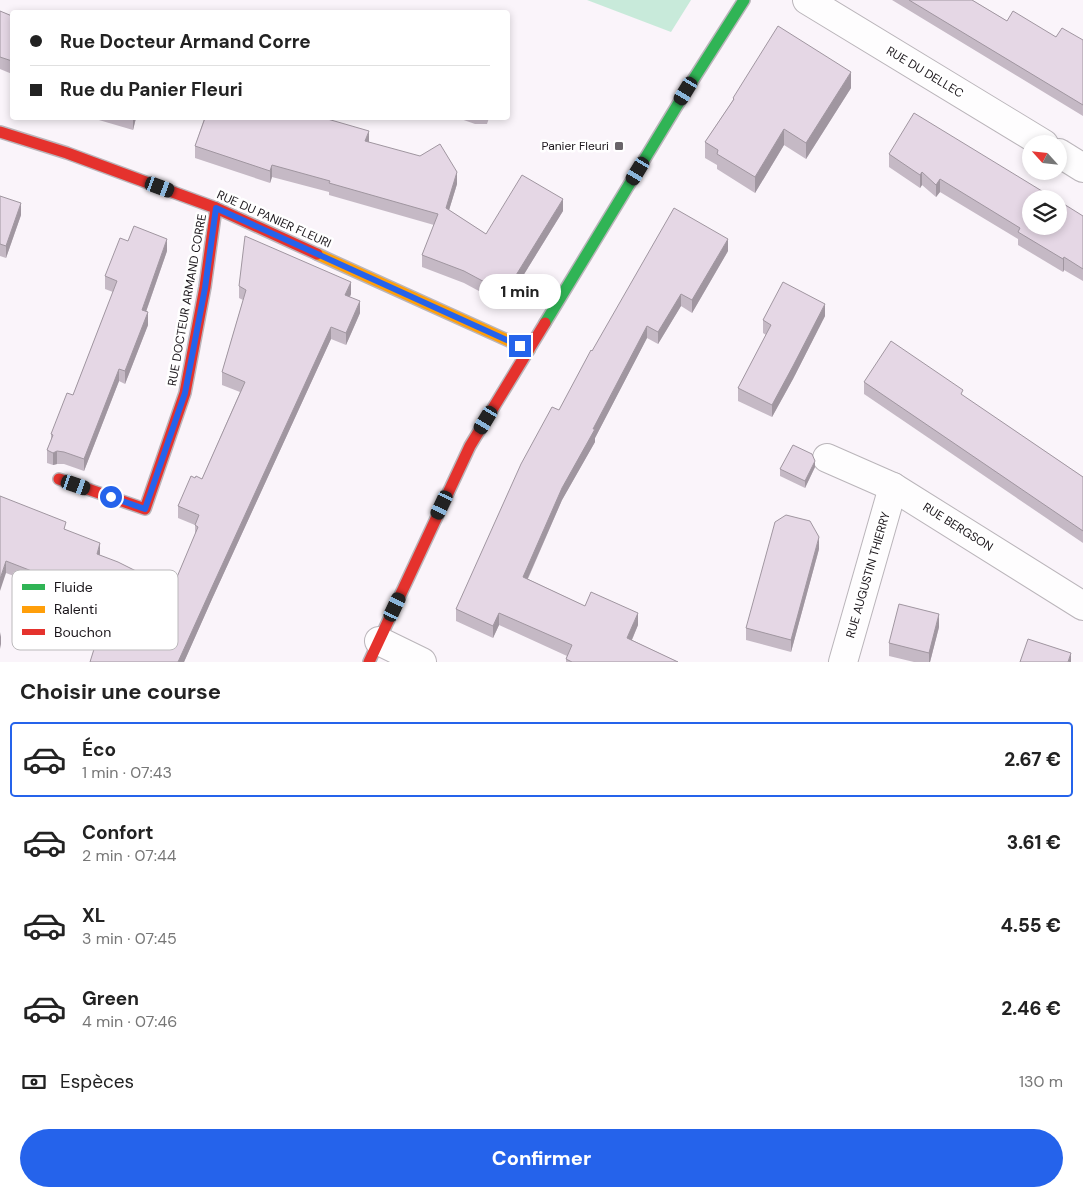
<!DOCTYPE html>
<html lang="fr">
<meta charset="utf-8">
<style>
:root{--surface:#fff;--page:#f6f6f6;--text:#222;--muted:#767676;--line:#e0e0e0;--accent:#2563eb}
body{margin:0;font-family:"DM Sans",sans-serif;background:var(--page);color:var(--text);height:100vh;display:flex;flex-direction:column;font-size:19px;white-space:nowrap}
*{box-sizing:border-box;margin:0}
p{font-size:16px;color:var(--muted)}
.icon{flex:none;width:28px;height:28px;fill:none;stroke:currentColor;stroke-width:2;stroke-linecap:round;stroke-linejoin:round}
.map{position:relative;height:662px;overflow:hidden}
.sheet{display:flex;flex-direction:column;background:var(--surface);flex:1}
.sheet>*{flex:none}
.top-card{position:absolute;left:10px;top:10px;width:500px;height:110px;border-radius:5px;box-shadow:0 2px 8px #0003;display:grid;align-content:center;height:110px;padding:0 20px;background:var(--surface)}
.needle{width:32px;rotate:297deg}
.controls{position:absolute;left:1022px;top:135px;display:grid;gap:10px}
.controls a{display:grid;place-items:center;width:45px;height:45px;border-radius:50%;background:var(--surface);box-shadow:0 2px 8px #0003;font-size:25px}
.end{position:absolute;width:22px;height:22px;margin:-11px;border:6px solid #2563eb;background:#fff;box-shadow:0 0 0 2px #fff}
.from{border-radius:50%}
.bubble{position:absolute;height:35px;border-radius:18px;background:var(--surface);box-shadow:0 2px 8px #0003;font-size:16px;font-weight:800;line-height:35px;text-align:center}
.car{position:absolute;width:15px;height:30px;margin:-15px -8px;border-radius:6px;box-shadow:0 0 4px 1px #0007;background:linear-gradient(#222 24%,#8ab4d8 0 40%,#222 0 76%,#8ab4d8 0 86%,#222 0)}
.top-card b{display:flex;align-items:center;gap:18px;height:48px;font-size:19px}
.top-card b+b{border-top:1px solid var(--line)}
.top-card i{width:12px;height:12px;background:var(--text)}
ul{padding:0;list-style:none}
li{display:flex;align-items:center;gap:15px;height:75px;margin:0 10px 8px;padding:0 10px;border:2px solid transparent;border-radius:5px}
li div{flex:1}
li b{display:block;font-size:19px}
li em{font-style:normal;font-weight:800}
li.active{border-color:var(--accent)}
li>.icon{width:45px;height:45px;stroke-width:1.5}
h2{padding:0 20px;font-size:22px;line-height:60px}
.pay{display:flex;align-items:center;gap:12px;height:55px;padding:0 20px;font-size:19px}
.pay p{margin-inline-start:auto}
.button{display:flex;gap:10px;margin-top:auto;padding:10px 20px}
.button a{flex:1;height:58px;border-radius:30px;background:var(--accent);color:#fff;font-size:20px;font-weight:800;line-height:58px;text-align:center}
.map>svg:first-child{display:block}
</style>
<div class="map">
<svg width="1083" height="662" viewBox="0 0 1083 662">
<rect width="100%" height="100%" fill="#faf4fa"/>
<path fill="#c8eada" d="M 587,0 L 691,0 L 671,32 Z"/>
<g fill="none" stroke-linecap="round" stroke-linejoin="round">
<defs>
<g id="street">
<path d="M 807,0 L 1044,144"/>
<path d="M 1059,153 L 1083,168"/>
<path d="M 827,458 L 893,487 L 1083,606"/>
<path d="M 379,641 L 422,662"/>
<path d="M 843,662 L 893,487"/>
</g>
<path id="fast" d="M 545,323 L 686,91 L 744,0"/>
<path id="slow" d="M 317,254 L 529,350"/>
<g id="jam">
<path d="M 0,132 L 67,153 L 216,208 L 317,254"/>
<path d="M 59,479 L 145,509 L 185,393 L 205,287 L 216,208"/>
<path d="M 369,662 L 470,446 L 545,323"/>
</g>
</defs>
<use href="#street" stroke="#bab5ba" stroke-width="30"/>
<use href="#fast" stroke="#bab5ba" stroke-width="14"/>
<use href="#slow" stroke="#bab5ba" stroke-width="14"/>
<use href="#jam" stroke="#bab5ba" stroke-width="14"/>
<use href="#street" stroke="#fefdfe" stroke-width="28"/>
<use href="#fast" stroke="#30b455" stroke-width="11"/>
<use href="#slow" stroke="#ff9f0a" stroke-width="11"/>
<use href="#jam" stroke="#e5322d" stroke-width="11"/>
</g>
<g fill="#c5b9c5">
<path d="M 892,0 L 972,0 L 1007,21 L 1056,37 L 1083,40 L 1083,116 Z"/>
<path d="M 0,11 L 12,16 L 12,74 L 0,69 Z"/>
<path d="M 851,88 L 806,159 L 784,145 L 755,193 L 717,169 L 717,165 L 705,158 L 705,142 L 733,100 L 733,98 Z"/>
<path d="M 92,118 L 136,118 L 133,130 Z"/>
<path d="M 199,118 L 324,118 L 369,142 L 457,184 L 449,210 L 486,234 L 563,211 L 505,305 L 464,283 L 422,267 L 422,255 L 434,225 L 329,195 L 329,192 L 272,177 L 270,183 L 195,158 L 195,146 L 204,119 Z"/>
<path d="M 458,118 L 489,118 L 487,124 L 475,124 Z"/>
<path d="M 889,154 L 1083,216 L 1083,281 L 1064,270 L 1063,272 L 1018,245 L 1018,239 L 940,192 L 936,197 L 922,185 L 920,188 L 889,167 Z"/>
<path d="M 0,196 L 21,215 L 6,258 L 0,256 Z"/>
<path d="M 167,251 L 146,312 L 148,325 L 125,384 L 119,381 L 84,471 L 64,464 L 57,464 L 53,465 L 47,463 L 47,450 L 51,440 L 51,434 L 73,395 L 113,292 L 105,289 L 105,276 Z"/>
<path d="M 728,251 L 692,313 L 681,306 L 658,344 L 647,338 L 595,438 L 595,442 L 562,500 L 528,579 L 585,606 L 638,625 L 632,640 L 678,662 L 566,662 L 566,659 L 567,656 L 499,625 L 493,638 L 456,621 L 456,609 L 559,410 L 592,351 Z"/>
<path d="M 239,286 L 351,294 L 350,297 L 360,313 L 346,345 L 331,339 L 212,599 L 184,662 L 90,662 L 106,611 L 6,573 L 0,496 L 66,530 L 100,555 L 172,589 L 195,535 L 195,525 L 178,518 L 178,506 L 195,478 L 202,479 L 240,392 L 222,385 L 222,372 L 243,300 L 239,298 Z"/>
<path d="M 825,316 L 793,379 L 772,417 L 738,401 L 738,388 L 766,335 L 763,333 L 763,320 Z"/>
<path d="M 864,382 L 963,396 L 1083,477 L 1083,543 L 864,394 Z"/>
<path d="M 815,467 L 805,488 L 780,476 L 780,469 Z"/>
<path d="M 819,549 L 791,652 L 746,640 L 746,628 Z"/>
<path d="M 939,627 L 930,662 L 914,662 L 889,656 L 889,643 Z"/>
</g>
<g fill="#a096a0">
<path d="M 851,72 L 851,88 L 806,159 L 806,143 Z"/>
<path d="M 133,118 L 136,118 L 133,130 Z"/>
<path d="M 784,129 L 784,145 L 755,193 L 755,177 Z"/>
<path d="M 369,131 L 369,142 L 365,141 Z"/>
<path d="M 272,165 L 272,177 L 270,183 L 270,171 Z"/>
<path d="M 457,172 L 457,184 L 446,220 L 446,208 Z"/>
<path d="M 922,172 L 922,185 L 920,188 L 920,175 Z"/>
<path d="M 940,179 L 940,192 L 936,197 L 936,185 Z"/>
<path d="M 563,199 L 563,211 L 505,305 L 505,293 Z"/>
<path d="M 21,203 L 21,215 L 6,258 L 6,246 Z"/>
<path d="M 167,239 L 167,251 L 142,323 L 142,310 Z"/>
<path d="M 728,239 L 728,251 L 692,313 L 692,300 Z"/>
<path d="M 1064,257 L 1064,270 L 1063,272 L 1063,259 Z"/>
<path d="M 351,282 L 351,294 L 345,307 L 345,295 Z"/>
<path d="M 681,294 L 681,306 L 658,344 L 658,332 Z"/>
<path d="M 360,301 L 360,313 L 346,345 L 346,333 Z"/>
<path d="M 825,304 L 825,316 L 793,379 L 772,417 L 772,405 Z"/>
<path d="M 148,312 L 148,325 L 125,384 L 125,371 Z"/>
<path d="M 647,326 L 647,338 L 595,438 L 595,442 L 562,500 L 523,589 L 523,577 L 562,488 Z"/>
<path d="M 331,327 L 331,339 L 212,599 L 184,662 L 178,662 L 212,587 Z"/>
<path d="M 119,369 L 119,381 L 84,471 L 84,459 Z"/>
<path d="M 57,451 L 57,464 L 53,465 L 53,453 Z"/>
<path d="M 815,461 L 815,467 L 805,488 L 805,481 Z"/>
<path d="M 819,537 L 819,549 L 791,652 L 791,640 Z"/>
<path d="M 100,543 L 100,555 L 97,554 Z"/>
<path d="M 6,561 L 6,573 L 0,591 L 0,579 Z"/>
<path d="M 499,613 L 499,625 L 493,638 L 493,626 Z"/>
<path d="M 638,613 L 638,625 L 627,651 L 627,638 Z"/>
<path d="M 939,614 L 939,627 L 930,662 L 929,662 L 929,653 Z"/>
<path d="M 1,632 L 1,644 L 0,649 L 0,637 Z"/>
<path d="M 1071,653 L 1071,662 L 1068,662 Z"/>
</g>
<g fill="#e5d7e5" stroke="#a096a0">
<path d="M 909,0 L 972,0 L 1007,21 L 1013,11 L 1056,37 L 1062,28 L 1083,40 L 1083,105 Z"/>
<path d="M 0,11 L 12,16 L 12,61 L 0,57 Z"/>
<path d="M 778,26 L 851,72 L 806,143 L 784,129 L 755,177 L 717,154 L 718,150 L 705,142 L 734,99 L 733,98 Z"/>
<path d="M 914,113 L 1055,199 L 1031,199 L 1031,226 L 1059,226 L 1059,201 L 1083,216 L 1083,269 L 1064,257 L 1063,259 L 1018,232 L 1020,228 L 940,179 L 936,185 L 922,172 L 920,175 L 889,154 Z"/>
<path d="M 205,118 L 324,118 L 369,131 L 365,141 L 420,156 L 440,144 L 457,172 L 446,208 L 486,234 L 522,175 L 563,199 L 505,293 L 464,271 L 422,255 L 438,214 L 329,183 L 330,181 L 272,165 L 270,171 L 195,146 Z"/>
<path d="M 0,196 L 21,203 L 6,246 L 0,244 Z"/>
<path d="M 674,208 L 728,239 L 692,300 L 681,294 L 658,332 L 647,326 L 593,429 L 595,429 L 562,488 L 523,577 L 585,606 L 591,592 L 638,613 L 627,638 L 678,662 L 572,662 L 566,659 L 572,645 L 499,613 L 493,626 L 456,609 L 521,464 L 552,407 L 559,410 L 591,350 L 592,351 Z"/>
<path d="M 134,226 L 167,239 L 142,310 L 148,312 L 125,371 L 119,369 L 84,459 L 64,452 L 57,451 L 53,453 L 47,450 L 53,435 L 51,434 L 67,393 L 73,395 L 117,281 L 105,276 L 120,238 L 128,241 Z"/>
<path d="M 245,236 L 351,282 L 345,295 L 360,301 L 346,333 L 331,327 L 212,587 L 178,662 L 90,662 L 109,601 L 6,561 L 0,579 L 0,496 L 66,522 L 64,529 L 100,543 L 97,554 L 118,562 L 172,589 L 198,527 L 195,525 L 199,515 L 178,506 L 191,476 L 195,478 L 196,476 L 202,479 L 245,382 L 222,372 L 246,290 L 239,286 Z"/>
<path d="M 783,282 L 825,304 L 793,366 L 772,405 L 738,388 L 771,325 L 763,320 Z"/>
<path d="M 891,341 L 963,390 L 961,394 L 1083,477 L 1083,531 L 864,382 Z"/>
<path d="M 793,445 L 812,454 L 815,461 L 805,481 L 780,469 Z"/>
<path d="M 786,515 L 810,521 L 819,537 L 791,640 L 746,628 L 775,522 Z"/>
<path d="M 899,604 L 939,614 L 929,653 L 889,643 Z"/>
<path d="M 1028,639 L 1071,653 L 1068,662 L 1020,662 Z"/>
</g>
<g fill="none" stroke-linecap="round" stroke-linejoin="round">
<path stroke="#2563eb" stroke-width="6" d="M 111,497 L 145,509 L 185,393 L 205,288 L 216,208 L 520,346"/>
</g>
<rect fill="#696469" stroke="#fff" stroke-width="2" x="614" y="141" width="10" height="10" rx="2.5"/>
<g text-anchor="middle" stroke-width="5" stroke-linejoin="round" paint-order="stroke">
<g font-size="12" fill="#1b161b" stroke="#fff">
<text transform="translate(925 72) rotate(31)" y="4">RUE DU DELLEC</text>
<text transform="translate(274 219) rotate(24)" y="4">RUE DU PANIER FLEURI</text>
<text transform="translate(187 300) rotate(-80)" y="4">RUE DOCTEUR ARMAND CORRE</text>
<text transform="translate(958 527) rotate(32)" y="4">RUE BERGSON</text>
<text transform="translate(868 575) rotate(-74)" y="4">RUE AUGUSTIN THIERRY</text>
</g>
<g font-size="12" fill="#1b161b" stroke="#fff" text-anchor="end">
<text x="609" y="150">Panier Fleuri</text>
</g>
</g>
<rect x="12" y="570" width="166" height="80" rx="8" fill="#fff" stroke="#bbb9bb" stroke-width="1"/>
<rect x="22" y="584" width="23" height="6" fill="#30b455"/>
<rect x="22" y="606" width="23" height="7" fill="#ff9f0a"/>
<rect x="22" y="629" width="23" height="6" fill="#e5322d"/>
<g font-size="14" fill="#1b161b">
<text x="54" y="592">Fluide</text>
<text x="54" y="614">Ralenti</text>
<text x="54" y="637">Bouchon</text>
</g>
</svg>
<div class="controls">
<a><svg class="needle" viewBox="-14 -14 28 28"><path d="M0-13l5 13h-10z" fill="#e53935"/><path d="M0 13l5-13h-10z" fill="#767676"/></svg></a>
<a><svg class="icon" aria-label="layers" viewBox="0 0 24 24"><path d="M12 4l9 5-9 5-9-5zM3 14l9 5 9-5"/></svg></a>
</div>
<i class="end from" style="left:111px;top:497px"></i>
<i class="end" style="left:520px;top:346px"></i>
<div class="bubble" style="left:479px;top:274px;width:82px">1 min</div>
<i class="car" style="left:686px;top:91px;rotate:211deg"></i>
<i class="car" style="left:638px;top:171px;rotate:211deg"></i>
<i class="car" style="left:160px;top:187px;rotate:110deg"></i>
<i class="car" style="left:486px;top:420px;rotate:211deg"></i>
<i class="car" style="left:76px;top:485px;rotate:109deg"></i>
<i class="car" style="left:442px;top:505px;rotate:205deg"></i>
<i class="car" style="left:395px;top:607px;rotate:25deg"></i>
<div class="top-card">
<b><i class="from"></i>Rue Docteur Armand Corre</b>
<b><i></i>Rue du Panier Fleuri</b>
</div>
</div>
<section class="sheet">
<h2>Choisir une course</h2>
<ul>
<li class="active"><svg class="icon" aria-label="car" viewBox="0 0 24 24"><path d="M5 17H2v-5l4-1 3-4h7l3 4 3 1v5h-3M9 17h6M6 11h13"/><circle cx="7" cy="17" r="2"/><circle cx="17" cy="17" r="2"/></svg><div><b>Éco</b><p>1 min · 07:43</p></div><em>2.67 €</em></li>
<li><svg class="icon" aria-label="car" viewBox="0 0 24 24"><path d="M5 17H2v-5l4-1 3-4h7l3 4 3 1v5h-3M9 17h6M6 11h13"/><circle cx="7" cy="17" r="2"/><circle cx="17" cy="17" r="2"/></svg><div><b>Confort</b><p>2 min · 07:44</p></div><em>3.61 €</em></li>
<li><svg class="icon" aria-label="car" viewBox="0 0 24 24"><path d="M5 17H2v-5l4-1 3-4h7l3 4 3 1v5h-3M9 17h6M6 11h13"/><circle cx="7" cy="17" r="2"/><circle cx="17" cy="17" r="2"/></svg><div><b>XL</b><p>3 min · 07:45</p></div><em>4.55 €</em></li>
<li><svg class="icon" aria-label="car" viewBox="0 0 24 24"><path d="M5 17H2v-5l4-1 3-4h7l3 4 3 1v5h-3M9 17h6M6 11h13"/><circle cx="7" cy="17" r="2"/><circle cx="17" cy="17" r="2"/></svg><div><b>Green</b><p>4 min · 07:46</p></div><em>2.46 €</em></li>
</ul>
<div class="pay"><svg class="icon" aria-label="cash" viewBox="0 0 24 24"><path d="M3 7h18v10H3z"/><circle cx="12" cy="12" r="2"/></svg>Espèces<p>130 m</p></div>
<div class="button"><a>Confirmer</a></div>
</section>
